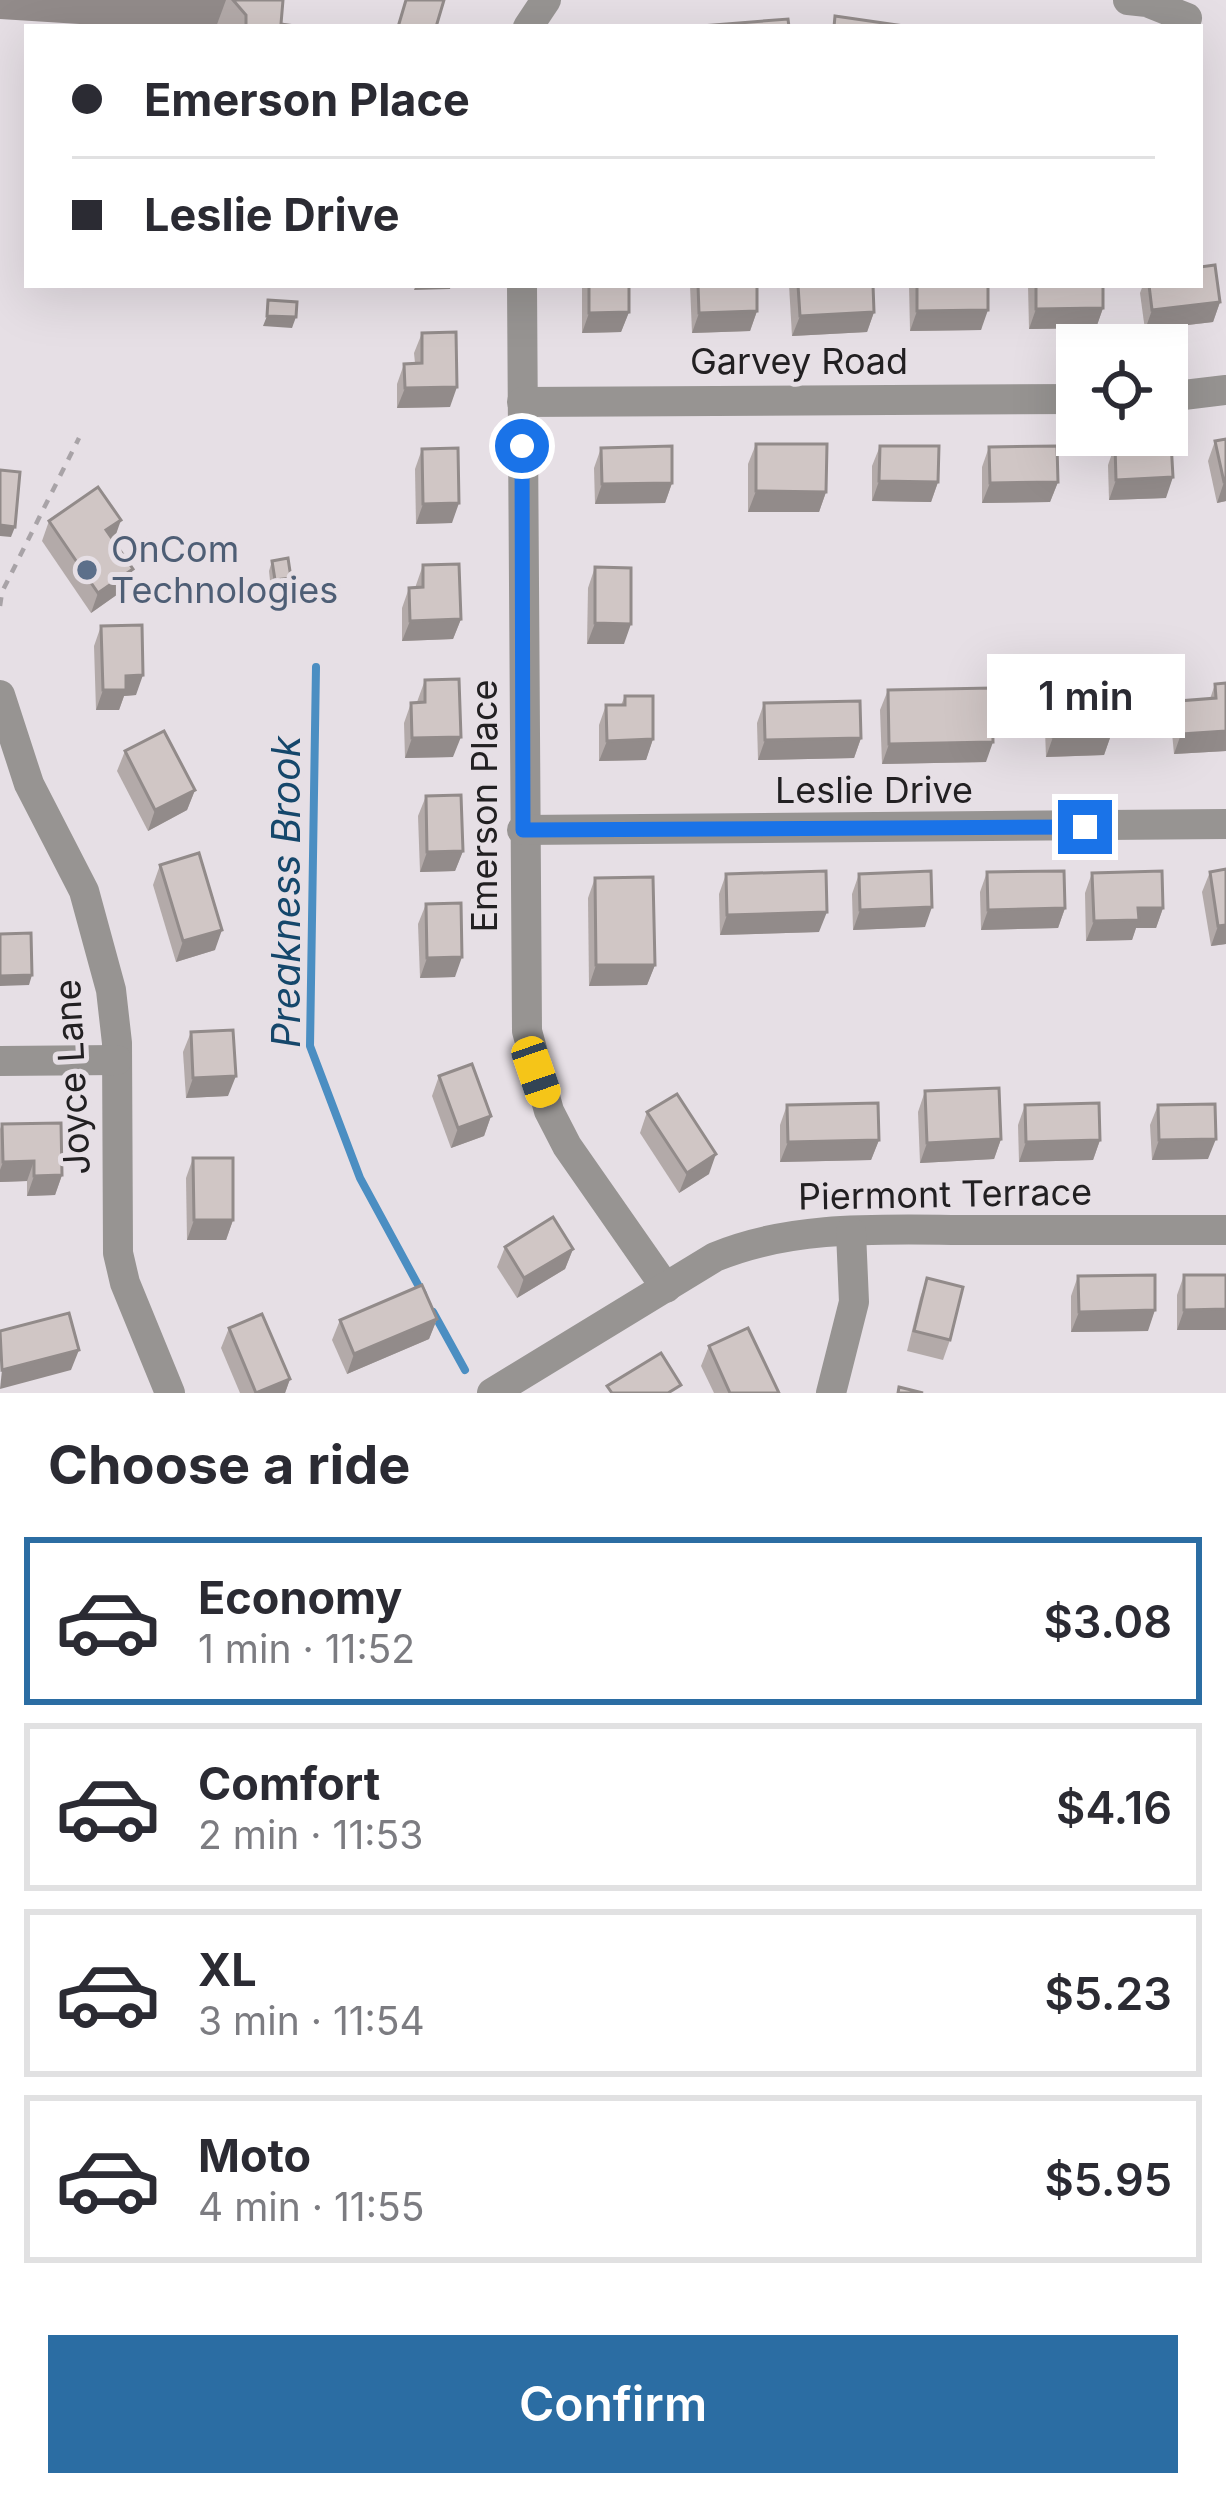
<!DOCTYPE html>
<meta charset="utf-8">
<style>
:root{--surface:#fff;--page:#f2f2f3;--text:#2b2b33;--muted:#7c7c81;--line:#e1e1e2;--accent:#2b6da3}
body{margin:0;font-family:Inter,sans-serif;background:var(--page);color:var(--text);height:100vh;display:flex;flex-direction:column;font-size:45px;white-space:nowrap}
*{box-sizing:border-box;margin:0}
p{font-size:39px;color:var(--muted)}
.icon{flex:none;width:66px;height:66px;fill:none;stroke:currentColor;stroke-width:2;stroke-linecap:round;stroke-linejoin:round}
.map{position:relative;height:1393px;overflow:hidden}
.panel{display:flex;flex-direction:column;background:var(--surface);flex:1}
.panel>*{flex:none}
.hud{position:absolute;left:24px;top:24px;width:1179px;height:264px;border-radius:0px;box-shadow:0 12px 48px #0002;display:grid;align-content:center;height:264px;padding:0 48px;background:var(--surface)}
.controls{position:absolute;left:1056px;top:324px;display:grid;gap:24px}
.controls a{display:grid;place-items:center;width:132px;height:132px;border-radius:0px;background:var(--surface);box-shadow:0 12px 48px #0002;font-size:60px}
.end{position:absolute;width:54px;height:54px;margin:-27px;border:15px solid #1a73e8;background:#fff;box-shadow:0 0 0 6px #fff}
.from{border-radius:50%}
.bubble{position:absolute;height:84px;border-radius:0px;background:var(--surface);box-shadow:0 12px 48px #0002;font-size:39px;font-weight:600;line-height:84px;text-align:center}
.car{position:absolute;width:36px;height:72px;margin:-36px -18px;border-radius:15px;box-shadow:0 0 9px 3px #0007;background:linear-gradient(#f5c518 24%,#345 0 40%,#f5c518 0 76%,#345 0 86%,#f5c518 0)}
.hud b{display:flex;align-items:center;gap:42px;height:114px;font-size:45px}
.hud b+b{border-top:3px solid var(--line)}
.hud i{width:30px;height:30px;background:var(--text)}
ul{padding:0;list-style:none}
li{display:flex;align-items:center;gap:36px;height:168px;margin:0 24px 18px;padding:0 24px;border:6px solid var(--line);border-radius:0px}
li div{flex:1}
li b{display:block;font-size:45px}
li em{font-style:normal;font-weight:600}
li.selected{border-color:var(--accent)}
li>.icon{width:108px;height:108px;stroke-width:1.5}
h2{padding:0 48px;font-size:54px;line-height:144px}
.action{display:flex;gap:24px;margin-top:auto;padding:24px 48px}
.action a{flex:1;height:138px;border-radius:0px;background:var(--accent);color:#fff;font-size:48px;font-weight:600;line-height:138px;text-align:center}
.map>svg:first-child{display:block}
</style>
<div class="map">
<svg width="1226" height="1393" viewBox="0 0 1226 1393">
<rect width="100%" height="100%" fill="#e6dfe5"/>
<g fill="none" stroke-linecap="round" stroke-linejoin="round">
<g stroke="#4b8ec2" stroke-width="8">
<path d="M 316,667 L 310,1046 L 360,1178 L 423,1294"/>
<path d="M 433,1312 L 465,1370"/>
</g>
<path stroke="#a8a3a7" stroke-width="4.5" stroke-dasharray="9 9" stroke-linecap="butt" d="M 0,606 L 2,592 L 79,438"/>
<g stroke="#979492" stroke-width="30">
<path d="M 1128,0 L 1147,2 L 1187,18"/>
<path d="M 528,27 L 546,0"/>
<path d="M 522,285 L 527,1031 L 549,1111 L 567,1146 L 666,1288"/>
<path d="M 1167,397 L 1226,390"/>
<path d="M 522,402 L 1077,399"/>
<path d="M 0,695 L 29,784 L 84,891 L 111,990 L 117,1043 L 118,1253 L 125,1283 L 170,1393"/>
<path d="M 522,830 L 1226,824"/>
<path d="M 0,1061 L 117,1060"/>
<path d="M 492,1393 L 715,1257 C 797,1223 890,1230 978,1230 C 1061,1230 1143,1230 1226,1230"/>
<path d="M 831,1393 L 854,1302 L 851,1232"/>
</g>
</g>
<g fill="#b3aaa9">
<path d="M 0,0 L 283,0 L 281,24 L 302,27 L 127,27 Z"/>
<path d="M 582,285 L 629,285 L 629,312 L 621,332 L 582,333 Z"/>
<path d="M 690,285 L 757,285 L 757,311 L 750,331 L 692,333 Z"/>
<path d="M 789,285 L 873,285 L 874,312 L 867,332 L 792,336 Z"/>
<path d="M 909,285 L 988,285 L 981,330 L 910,331 Z"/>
<path d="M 1028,285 L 1103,285 L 1103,308 L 1096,328 L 1029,329 Z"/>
<path d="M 1143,285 L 1200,285 L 1220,302 L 1213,322 L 1145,330 L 1140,293 Z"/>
<path d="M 422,333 L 450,407 L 397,408 L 397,384 L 404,364 L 415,363 L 414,353 Z"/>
<path d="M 1226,439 L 1226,501 L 1217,503 L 1208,461 L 1215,441 Z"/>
<path d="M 756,444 L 826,492 L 819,512 L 748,512 L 748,464 Z"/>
<path d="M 1115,445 L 1166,498 L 1109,500 L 1108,465 Z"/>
<path d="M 880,446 L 938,482 L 931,502 L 872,501 L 872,466 Z"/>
<path d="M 989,447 L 1058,482 L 1050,502 L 982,503 L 982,467 Z"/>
<path d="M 601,448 L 672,483 L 665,503 L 595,504 L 594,468 Z"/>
<path d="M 422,449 L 452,523 L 416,524 L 415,469 Z"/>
<path d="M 49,521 L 113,541 L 125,589 L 91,613 L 42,541 Z"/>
<path d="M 272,561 L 291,578 L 287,588 L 271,590 L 269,571 Z"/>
<path d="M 423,565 L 461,619 L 453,639 L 402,641 L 402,608 L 409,588 L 415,588 Z"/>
<path d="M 595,567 L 624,644 L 587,644 L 588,588 Z"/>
<path d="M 101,626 L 136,695 L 124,696 L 119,710 L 96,710 L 94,646 Z"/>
<path d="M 425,680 L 453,757 L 405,758 L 404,723 L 411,703 L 417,702 Z"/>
<path d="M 1051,684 L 1111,735 L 1104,755 L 1046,757 L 1044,704 Z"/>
<path d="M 1215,684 L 1226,751 L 1174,754 L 1171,722 L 1179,701 L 1210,699 Z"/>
<path d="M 888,690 L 986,762 L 882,764 L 880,710 Z"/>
<path d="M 625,696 L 653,739 L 646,760 L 599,761 L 599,725 L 606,705 L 621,705 Z"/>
<path d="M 764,703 L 861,738 L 854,758 L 758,760 L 757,723 Z"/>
<path d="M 125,751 L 195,790 L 187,810 L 148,831 L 117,771 Z"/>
<path d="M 426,796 L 463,851 L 455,871 L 420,872 L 418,816 Z"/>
<path d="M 160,865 L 215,950 L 176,962 L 153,885 Z"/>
<path d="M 1226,869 L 1226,944 L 1211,946 L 1202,892 L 1210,872 Z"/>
<path d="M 987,872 L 1065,908 L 1058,928 L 981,930 L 980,892 Z"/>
<path d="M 1092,873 L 1163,908 L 1156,928 L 1136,928 L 1132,940 L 1086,941 L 1085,893 Z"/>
<path d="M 726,874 L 819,932 L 720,935 L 719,894 Z"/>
<path d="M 859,874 L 925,927 L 853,930 L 852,894 Z"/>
<path d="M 595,878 L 655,965 L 647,985 L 589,986 L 588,898 Z"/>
<path d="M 426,904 L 455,977 L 420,978 L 418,924 Z"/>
<path d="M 191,1032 L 228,1096 L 186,1098 L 183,1052 Z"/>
<path d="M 439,1076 L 491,1116 L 484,1136 L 451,1148 L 432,1096 Z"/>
<path d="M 925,1091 L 1001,1139 L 994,1159 L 920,1163 L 918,1112 Z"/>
<path d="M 787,1105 L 879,1140 L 871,1160 L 780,1162 L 780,1125 Z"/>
<path d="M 1025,1105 L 1100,1140 L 1093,1160 L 1019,1162 L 1018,1125 Z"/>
<path d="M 1158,1105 L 1208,1159 L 1152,1160 L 1150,1125 Z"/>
<path d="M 647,1112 L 709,1174 L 679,1193 L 640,1133 Z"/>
<path d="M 2,1124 L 62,1175 L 55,1195 L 27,1196 L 27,1181 L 0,1182 L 0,1129 Z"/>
<path d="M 193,1158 L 233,1220 L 226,1240 L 187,1240 L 186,1178 Z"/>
<path d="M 505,1247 L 573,1249 L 565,1269 L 517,1298 L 497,1267 Z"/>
<path d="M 1184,1275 L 1226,1275 L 1226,1330 L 1177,1330 L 1177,1295 Z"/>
<path d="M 1078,1276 L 1148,1331 L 1071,1332 L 1071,1296 Z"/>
<path d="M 927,1278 L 950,1340 L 943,1360 L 907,1351 L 920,1298 Z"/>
<path d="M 437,1319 L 429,1339 L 347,1374 L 332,1340 L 340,1320 Z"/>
<path d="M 229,1328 L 290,1379 L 285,1393 L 240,1393 L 221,1348 Z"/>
<path d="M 709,1346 L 779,1393 L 714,1393 L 701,1366 Z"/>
</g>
<g fill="#928b8a">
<path d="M 0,0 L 226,0 L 216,27 L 127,27 L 0,19 Z"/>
<path d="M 416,285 L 451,285 L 450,289 L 414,290 Z"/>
<path d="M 1220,302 L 1213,322 L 1145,330 L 1152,310 Z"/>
<path d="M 1103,308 L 1096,328 L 1029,329 L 1036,309 Z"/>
<path d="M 988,310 L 981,330 L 910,331 L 917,311 Z"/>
<path d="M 757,311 L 750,331 L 692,333 L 699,313 Z"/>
<path d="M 629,312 L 621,332 L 582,333 L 589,313 Z"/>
<path d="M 874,312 L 867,332 L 792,336 L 800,316 Z"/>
<path d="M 267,316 L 296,317 L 292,328 L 263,326 Z"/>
<path d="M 457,387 L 450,407 L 397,408 L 405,388 Z"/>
<path d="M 1173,477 L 1166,498 L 1109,500 L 1116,480 Z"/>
<path d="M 879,481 L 938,482 L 931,502 L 872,501 Z"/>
<path d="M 1058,482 L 1050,502 L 982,503 L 990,483 Z"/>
<path d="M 1224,482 L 1226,482 L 1226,501 L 1217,503 Z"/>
<path d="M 672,483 L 665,503 L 595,504 L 602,484 Z"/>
<path d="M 756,491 L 826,492 L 819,512 L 748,512 Z"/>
<path d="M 459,503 L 452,523 L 416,524 L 423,504 Z"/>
<path d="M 121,520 L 114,540 L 106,530 Z"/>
<path d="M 0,525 L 15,527 L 11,537 L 0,536 Z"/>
<path d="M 133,569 L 125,589 L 91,613 L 98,593 Z"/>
<path d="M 291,578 L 287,588 L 271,590 L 275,580 Z"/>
<path d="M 461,619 L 453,639 L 402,641 L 410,621 Z"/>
<path d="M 595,623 L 631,624 L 624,644 L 587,644 Z"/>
<path d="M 143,675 L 136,695 L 124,696 L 119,710 L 96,710 L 103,690 L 126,676 Z"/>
<path d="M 1226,731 L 1226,751 L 1174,754 L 1181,734 Z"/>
<path d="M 1111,735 L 1104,755 L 1046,757 L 1053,737 Z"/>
<path d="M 461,737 L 453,757 L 405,758 L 412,738 Z"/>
<path d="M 861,738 L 854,758 L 758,760 L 765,740 Z"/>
<path d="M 653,739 L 646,760 L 599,761 L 607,741 Z"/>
<path d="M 993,742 L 986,762 L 882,764 L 889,744 Z"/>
<path d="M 195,790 L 187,810 L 148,831 L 155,810 Z"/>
<path d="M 463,851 L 455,871 L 420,872 L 427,852 Z"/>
<path d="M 932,907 L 925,927 L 853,930 L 860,910 Z"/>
<path d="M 1065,908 L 1058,928 L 981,930 L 988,910 Z"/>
<path d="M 1138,908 L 1163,908 L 1156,928 L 1136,928 L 1132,940 L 1086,941 L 1094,921 Z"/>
<path d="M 827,912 L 819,932 L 720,935 L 727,915 Z"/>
<path d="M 1226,925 L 1226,944 L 1211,946 L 1218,926 Z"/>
<path d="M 222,930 L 215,950 L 176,962 L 183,941 Z"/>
<path d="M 462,957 L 455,977 L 420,978 L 427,958 Z"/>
<path d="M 596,965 L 655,965 L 647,985 L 589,986 Z"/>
<path d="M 32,975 L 29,985 L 0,986 L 0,976 Z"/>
<path d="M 236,1076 L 228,1096 L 186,1098 L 193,1078 Z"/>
<path d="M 491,1116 L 484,1136 L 451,1148 L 458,1128 Z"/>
<path d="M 1001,1139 L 994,1159 L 920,1163 L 927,1143 Z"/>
<path d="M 1216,1139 L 1208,1159 L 1152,1160 L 1159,1140 Z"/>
<path d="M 879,1140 L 871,1160 L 780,1162 L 788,1142 Z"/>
<path d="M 1100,1140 L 1093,1160 L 1019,1162 L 1026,1142 Z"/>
<path d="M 716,1154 L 709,1174 L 679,1193 L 687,1173 Z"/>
<path d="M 34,1161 L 27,1181 L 0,1182 L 0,1170 L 3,1162 Z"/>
<path d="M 62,1175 L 55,1195 L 27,1196 L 34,1176 Z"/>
<path d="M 194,1220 L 233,1220 L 226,1240 L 187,1240 Z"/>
<path d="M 573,1249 L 565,1269 L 517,1298 L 524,1278 Z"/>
<path d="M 1226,1309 L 1226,1330 L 1177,1330 L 1184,1310 Z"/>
<path d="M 1155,1310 L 1148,1331 L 1071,1332 L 1079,1312 Z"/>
<path d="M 437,1319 L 429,1339 L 347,1374 L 354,1354 Z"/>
<path d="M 79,1350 L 71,1370 L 0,1389 L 2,1370 Z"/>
<path d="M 290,1379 L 285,1393 L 257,1393 Z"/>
</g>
<g fill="#d0c6c5" stroke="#928b8a" stroke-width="3">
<path d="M 233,0 L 283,0 L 281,24 L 302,27 L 246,27 L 246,15 Z"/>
<path d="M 406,0 L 444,0 L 436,27 L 398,27 Z"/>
<path d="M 835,16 L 911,27 L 834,27 Z"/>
<path d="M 788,19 L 789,27 L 701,26 Z"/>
<path d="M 1215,265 L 1220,302 L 1152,310 L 1149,285 L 1200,285 L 1200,267 Z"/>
<path d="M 589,285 L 629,285 L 629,312 L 589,313 Z"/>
<path d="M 698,285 L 757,285 L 757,311 L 699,313 Z"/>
<path d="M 798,285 L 873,285 L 874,312 L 800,316 Z"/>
<path d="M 917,285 L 988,285 L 988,310 L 917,311 Z"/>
<path d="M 1036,285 L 1103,285 L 1103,308 L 1036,309 Z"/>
<path d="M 268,300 L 297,302 L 296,317 L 267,316 Z"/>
<path d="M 456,332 L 457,387 L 405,388 L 404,364 L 422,363 L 422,333 Z"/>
<path d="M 1226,439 L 1226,482 L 1224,482 L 1215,441 Z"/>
<path d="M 1171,442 L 1173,477 L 1116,480 L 1115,445 Z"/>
<path d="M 756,444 L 827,444 L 826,492 L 756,491 Z"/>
<path d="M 672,446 L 672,483 L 602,484 L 601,448 Z"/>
<path d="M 880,446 L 939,446 L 938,482 L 879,481 Z"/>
<path d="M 1057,446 L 1058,482 L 990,483 L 989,447 Z"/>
<path d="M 458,448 L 459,503 L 423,504 L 422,449 Z"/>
<path d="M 0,470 L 20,472 L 15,527 L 0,525 Z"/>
<path d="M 98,487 L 121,520 L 106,530 L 133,569 L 98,593 L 49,521 Z"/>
<path d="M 288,558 L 291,578 L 275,580 L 272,561 Z"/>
<path d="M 459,564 L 461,619 L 410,621 L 409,588 L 423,587 L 423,565 Z"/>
<path d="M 595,567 L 631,568 L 631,624 L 595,623 Z"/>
<path d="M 142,625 L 143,675 L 126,676 L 126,690 L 103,690 L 101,626 Z"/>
<path d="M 459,679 L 461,737 L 412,738 L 411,703 L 425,702 L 425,680 Z"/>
<path d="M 1109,682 L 1111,735 L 1053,737 L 1051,684 Z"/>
<path d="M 1226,683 L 1226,731 L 1181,734 L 1179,701 L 1216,698 L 1215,684 Z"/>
<path d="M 992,688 L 993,742 L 889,744 L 888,690 Z"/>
<path d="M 625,696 L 653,696 L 653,739 L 607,741 L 606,705 L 625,705 Z"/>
<path d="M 860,701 L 861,738 L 765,740 L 764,703 Z"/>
<path d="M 164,731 L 195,790 L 155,810 L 125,751 Z"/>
<path d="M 461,795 L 463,851 L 427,852 L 426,796 Z"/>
<path d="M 199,853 L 222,930 L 183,941 L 160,865 Z"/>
<path d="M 1226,869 L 1226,925 L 1218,926 L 1210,872 Z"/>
<path d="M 826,871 L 827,912 L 727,915 L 726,874 Z"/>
<path d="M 931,871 L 932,907 L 860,910 L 859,874 Z"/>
<path d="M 1064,871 L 1065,908 L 988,910 L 987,872 Z"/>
<path d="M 1162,871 L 1163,908 L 1138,908 L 1139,920 L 1094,921 L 1092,873 Z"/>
<path d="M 653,877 L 655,965 L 596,965 L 595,878 Z"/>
<path d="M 461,903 L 462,957 L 427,958 L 426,904 Z"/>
<path d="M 31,933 L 32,975 L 0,976 L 0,934 Z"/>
<path d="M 233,1030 L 236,1076 L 193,1078 L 191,1032 Z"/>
<path d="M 472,1064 L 491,1116 L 458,1128 L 439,1076 Z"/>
<path d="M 999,1088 L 1001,1139 L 927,1143 L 925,1091 Z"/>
<path d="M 677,1094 L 716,1154 L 687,1173 L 647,1112 Z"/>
<path d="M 878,1103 L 879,1140 L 788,1142 L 787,1105 Z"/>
<path d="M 1099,1103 L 1100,1140 L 1026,1142 L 1025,1105 Z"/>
<path d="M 1215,1104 L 1216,1139 L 1159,1140 L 1158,1105 Z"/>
<path d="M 61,1123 L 62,1175 L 34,1176 L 34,1161 L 3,1162 L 2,1124 Z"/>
<path d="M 193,1158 L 233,1158 L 233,1220 L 194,1220 Z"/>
<path d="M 553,1217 L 573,1249 L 524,1278 L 505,1247 Z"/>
<path d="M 1155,1275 L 1155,1310 L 1079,1312 L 1078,1276 Z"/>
<path d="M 1184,1275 L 1226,1275 L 1226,1309 L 1184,1310 Z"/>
<path d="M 927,1278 L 963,1287 L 950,1340 L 914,1331 Z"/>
<path d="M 422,1285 L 437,1319 L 354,1354 L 340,1320 Z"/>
<path d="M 69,1313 L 79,1350 L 2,1370 L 0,1331 Z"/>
<path d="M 262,1314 L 290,1379 L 256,1393 L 229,1328 Z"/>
<path d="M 748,1328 L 779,1393 L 730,1393 L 709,1346 Z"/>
<path d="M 661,1353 L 681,1385 L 668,1393 L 612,1393 L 607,1386 Z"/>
<path d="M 899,1387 L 923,1393 L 898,1393 Z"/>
</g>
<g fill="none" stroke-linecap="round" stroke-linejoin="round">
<path stroke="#1a73e8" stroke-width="15" d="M 522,446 L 523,830 L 1085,827"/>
</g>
<circle fill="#5c6f8a" stroke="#e6dfe5" stroke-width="4.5" cx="87" cy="570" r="12"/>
<g text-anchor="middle" stroke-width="10" stroke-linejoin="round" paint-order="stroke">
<g font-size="36" fill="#222022" stroke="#e6dfe5">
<text x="799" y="374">Garvey Road</text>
<text x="874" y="803">Leslie Drive</text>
<text transform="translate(484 806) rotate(-90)" y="13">Emerson Place</text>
<text transform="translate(72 1077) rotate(-93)" y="13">Joyce Lane</text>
<text transform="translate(945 1194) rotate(-1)" y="13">Piermont Terrace</text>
</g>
<g font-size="36" fill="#4e5e75" stroke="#e6dfe5" text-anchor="start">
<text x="111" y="562">OnCom<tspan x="111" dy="41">Technologies</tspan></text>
</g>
<g font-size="39" font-style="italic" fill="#15476b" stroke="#e6dfe5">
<text transform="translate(286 892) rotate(-90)" y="14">Preakness Brook</text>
</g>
</g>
</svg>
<div class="controls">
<a><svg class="icon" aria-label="locate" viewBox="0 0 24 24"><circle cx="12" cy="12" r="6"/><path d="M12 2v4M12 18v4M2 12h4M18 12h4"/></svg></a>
</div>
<i class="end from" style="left:522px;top:446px"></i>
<i class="end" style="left:1085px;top:827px"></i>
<div class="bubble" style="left:987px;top:654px;width:198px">1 min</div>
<i class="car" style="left:536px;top:1072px;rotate:161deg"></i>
<div class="hud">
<b><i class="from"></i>Emerson Place</b>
<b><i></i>Leslie Drive</b>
</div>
</div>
<section class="panel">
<h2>Choose a ride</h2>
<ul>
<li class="selected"><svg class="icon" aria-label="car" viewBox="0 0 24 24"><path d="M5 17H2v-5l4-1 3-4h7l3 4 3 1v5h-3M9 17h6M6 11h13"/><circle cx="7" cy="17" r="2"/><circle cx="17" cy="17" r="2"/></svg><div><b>Economy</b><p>1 min · 11:52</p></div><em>$3.08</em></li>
<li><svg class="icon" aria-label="car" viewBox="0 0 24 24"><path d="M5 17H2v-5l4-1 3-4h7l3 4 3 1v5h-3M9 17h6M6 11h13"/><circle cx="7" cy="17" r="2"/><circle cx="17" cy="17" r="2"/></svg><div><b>Comfort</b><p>2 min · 11:53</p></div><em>$4.16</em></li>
<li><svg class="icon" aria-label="car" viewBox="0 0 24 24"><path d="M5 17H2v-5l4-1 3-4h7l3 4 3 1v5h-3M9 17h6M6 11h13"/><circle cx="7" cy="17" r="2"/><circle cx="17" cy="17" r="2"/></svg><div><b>XL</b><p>3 min · 11:54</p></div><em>$5.23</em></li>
<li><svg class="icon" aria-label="car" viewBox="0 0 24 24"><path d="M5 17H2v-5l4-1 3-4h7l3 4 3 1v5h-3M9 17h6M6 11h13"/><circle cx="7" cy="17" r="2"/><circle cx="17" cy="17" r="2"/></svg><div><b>Moto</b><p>4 min · 11:55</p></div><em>$5.95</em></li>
</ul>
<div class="action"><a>Confirm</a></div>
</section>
